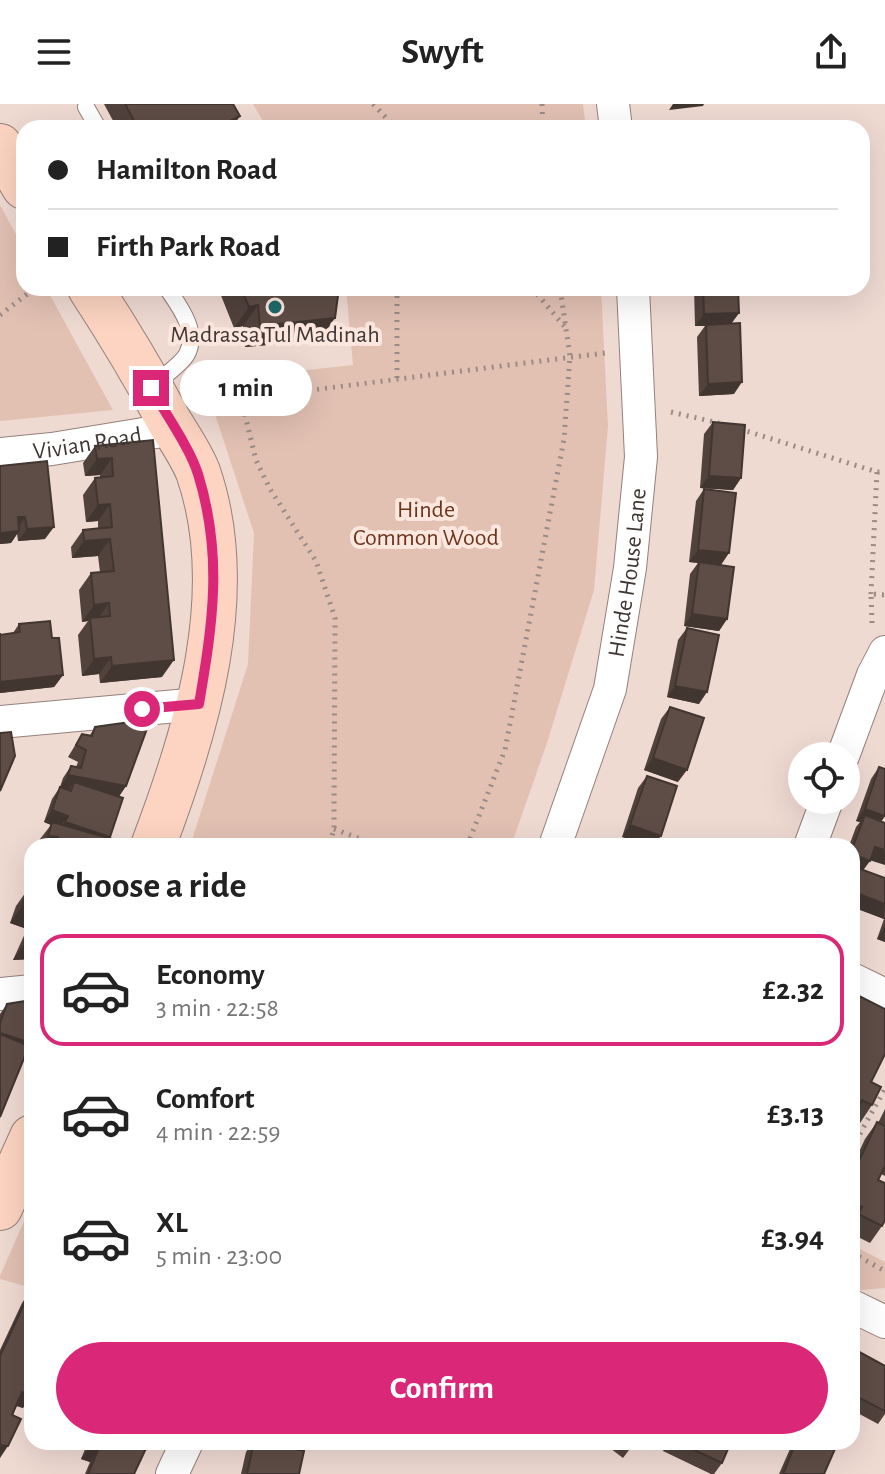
<!DOCTYPE html>
<meta charset="utf-8">
<style>
:root{--surface:#fff;--page:#f2f2f2;--text:#222;--muted:#767676;--line:#e0e0e0;--accent:#db2777}
body{margin:0;font-family:"Alegreya Sans",sans-serif;background:var(--page);color:var(--text);height:100vh;display:flex;flex-direction:column;font-size:30px;white-space:nowrap}
*{box-sizing:border-box;margin:0}
p{font-size:26px;color:var(--muted)}
.icon{flex:none;width:44px;height:44px;fill:none;stroke:currentColor;stroke-width:2;stroke-linecap:round;stroke-linejoin:round}
.map{position:relative;flex:1;overflow:hidden}
.details{position:absolute;left:24px;top:734px;width:836px;height:612px;display:flex;flex-direction:column;background:var(--surface);border-radius:24px;box-shadow:0 8px 32px #0002}
.details>*{flex:none}
.guide{position:absolute;left:16px;top:16px;width:854px;height:176px;border-radius:24px;box-shadow:0 8px 32px #0002;display:grid;align-content:center;height:176px;padding:0 32px;background:var(--surface)}
.buttons{position:absolute;left:788px;top:638px;display:grid;gap:16px}
.buttons a{display:grid;place-items:center;width:72px;height:72px;border-radius:50%;background:var(--surface);box-shadow:0 8px 32px #0002;font-size:40px}
.end{position:absolute;width:36px;height:36px;margin:-18px;border:10px solid #db2777;background:#fff;box-shadow:0 0 0 4px #fff}
.from{border-radius:50%}
.bubble{position:absolute;height:56px;border-radius:28px;background:var(--surface);box-shadow:0 8px 32px #0002;font-size:26px;font-weight:700;line-height:56px;text-align:center}
.guide b{display:flex;align-items:center;gap:28px;height:76px;font-size:30px}
.guide b+b{border-top:2px solid var(--line)}
.guide i{width:20px;height:20px;background:var(--text)}
ul{padding:0;list-style:none}
li{display:flex;align-items:center;gap:24px;height:112px;margin:0 16px 12px;padding:0 16px;border:4px solid transparent;border-radius:24px}
li div{flex:1}
li b{display:block;font-size:30px}
li em{font-style:normal;font-weight:700}
li.active{border-color:var(--accent)}
li>.icon{width:72px;height:72px;stroke-width:1.5}
h2{padding:0 32px;font-size:36px;line-height:96px}
.button{display:flex;gap:16px;margin-top:auto;padding:16px 32px}
.button a{flex:1;height:92px;border-radius:48px;background:var(--accent);color:#fff;font-size:32px;font-weight:700;line-height:92px;text-align:center}
header{display:flex;justify-content:space-between;align-items:center;height:104px;padding:0 32px;background:var(--surface);font-size:36px;font-weight:700}
.map>svg:first-child{display:block}
</style>
<header><svg class="icon" aria-label="menu" viewBox="0 0 24 24"><path d="M4 6h16M4 12h16M4 18h16"/></svg>Swyft<svg class="icon" aria-label="share" viewBox="0 0 24 24"><path d="M12 15V3M7 8l5-5 5 5M5 13v7h14v-7"/></svg></header>
<div class="map">
<svg width="885" height="1370" viewBox="0 0 885 1370">
<rect width="100%" height="100%" fill="#efdad2"/>
<g fill="#e2c1b3">
<path d="M 253,0 L 583,0 L 586,24 L 267,24 Z"/>
<path d="M 0,101 L 24,145 L 24,184 L 46,184 L 113,306 L 0,317 Z"/>
<path d="M 346,184 L 601,184 L 608,322 L 594,486 L 547,639 L 511,742 L 190,742 L 248,560 L 254,429 L 204,277 L 353,261 Z"/>
<path d="M 32,1099 L 32,1184 L 0,1175 L 0,1172 Z"/>
<path d="M 852,1141 L 885,1158 L 885,1184 L 861,1186 L 852,1181 Z"/>
</g>
<g fill="none" stroke-linecap="round" stroke-linejoin="round">
<defs>
<g id="service">
<path d="M 86,3 L 98,24"/>
<path d="M 154,281 C 163,272 181,261 187,250 C 199,227 179,202 167,184"/>
</g>
<g id="minor">
<path d="M 613,0 L 616,24"/>
<path id="s1" d="M 0,350 L 52,345 L 174,325"/>
<path d="M 0,618 L 199,600"/>
<path d="M 843,652 L 873,571 L 885,548"/>
<path id="s2" d="M 555,742 L 610,585 L 630,464 L 641,353 L 633,184"/>
<path d="M 810,742 L 827,696"/>
<path d="M 852,875 L 885,891"/>
<path d="M 0,890 L 32,887"/>
<path d="M 852,1202 L 885,1218"/>
<path d="M 172,1370 L 187,1338"/>
</g>
<g id="secondary">
<path d="M 0,42 L 24,83"/>
<path d="M 90,184 C 118,227 144,270 168,315 C 178,332 191,350 198,368 C 240,488 196,629 153,742"/>
<path d="M 0,1104 L 32,1033"/>
</g>
</defs>
<use href="#service" stroke="#94817a" stroke-width="18"/>
<use href="#minor" stroke="#94817a" stroke-width="34"/>
<use href="#secondary" stroke="#94817a" stroke-width="46"/>
<g stroke="#9a8b85" stroke-width="5" stroke-dasharray="2 6" stroke-linecap="butt">
<path d="M 373,0 L 396,24"/>
<path d="M 542,0 L 543,24"/>
<path d="M 532,184 L 565,223"/>
<path d="M 0,211 L 31,187 L 55,185"/>
<path d="M 397,274 L 397,184"/>
<path d="M 241,295 L 256,356 L 270,385 L 316,457 L 335,514 L 334,725 L 329,742"/>
<path d="M 671,308 L 719,319"/>
<path d="M 209,310 L 241,295 L 605,249"/>
<path d="M 740,325 L 877,368 L 885,368"/>
<path d="M 871,490 L 877,368"/>
<path d="M 872,519 L 871,490 L 885,491"/>
<path d="M 334,725 L 379,742"/>
<path d="M 467,742 L 505,646 L 564,335 L 570,252 L 560,184"/>
<path d="M 852,1044 L 885,985"/>
<path d="M 852,1149 L 885,1167"/>
</g>
<use href="#service" stroke="#fff" stroke-width="16"/>
<use href="#minor" stroke="#fff" stroke-width="32"/>
<use href="#secondary" stroke="#fcd4c1" stroke-width="44"/>
</g>
<g fill="#51423c">
<path d="M 104,0 L 233,0 L 240,12 L 231,24 L 117,24 Z"/>
<path d="M 218,184 L 339,184 L 320,236 L 245,243 L 243,222 L 234,224 Z"/>
<path d="M 694,184 L 738,184 L 739,209 L 731,220 L 734,290 L 699,292 L 697,233 L 705,222 L 695,222 Z"/>
<path d="M 713,318 L 741,374 L 733,386 L 700,384 L 704,330 Z"/>
<path d="M 153,336 L 162,573 L 100,579 L 99,570 L 82,572 L 78,531 L 88,517 L 82,518 L 79,486 L 91,469 L 100,468 L 98,452 L 72,454 L 71,443 L 83,426 L 98,424 L 98,417 L 86,418 L 83,391 L 95,374 L 100,373 L 100,371 L 85,372 L 83,359 L 95,342 Z"/>
<path d="M 0,362 L 45,435 L 18,437 L 17,430 L 11,439 L 0,440 Z"/>
<path d="M 704,385 L 721,461 L 727,515 L 719,527 L 684,522 L 690,470 L 698,459 L 689,458 L 696,397 Z"/>
<path d="M 19,520 L 52,534 L 63,571 L 54,583 L 0,589 L 0,529 L 0,531 L 13,529 Z"/>
<path d="M 687,524 L 699,600 L 667,593 L 678,536 Z"/>
<path d="M 670,603 L 678,678 L 644,666 L 661,615 Z"/>
<path d="M 95,623 L 126,682 L 119,692 L 110,734 L 110,742 L 38,742 L 40,735 L 51,721 L 44,718 L 52,695 L 60,683 L 63,674 L 71,662 L 76,663 L 78,658 L 68,653 L 82,630 L 90,631 Z"/>
<path d="M 879,663 L 885,712 L 881,717 L 870,756 L 863,766 L 885,774 L 885,838 L 877,835 L 884,815 L 854,803 L 852,807 L 852,742 L 849,742 L 856,723 L 860,718 L 856,717 L 871,675 Z"/>
<path d="M 647,672 L 677,682 L 622,733 L 638,684 Z"/>
<path d="M 32,760 L 32,782 L 27,782 L 30,764 Z"/>
<path d="M 28,785 L 32,786 L 32,855 L 13,856 L 27,825 L 10,819 L 16,802 Z"/>
<path d="M 859,892 L 871,978 L 872,1001 L 860,1019 L 853,1015 L 852,1017 L 852,902 Z"/>
<path d="M 7,900 L 31,939 L 0,1013 L 0,910 Z"/>
<path d="M 885,1005 L 885,1072 L 881,1070 L 878,1076 L 882,1122 L 870,1139 L 852,1130 L 852,1063 L 865,1035 L 877,1018 L 878,1019 Z"/>
<path d="M 30,1187 L 23,1304 L 16,1302 L 0,1354 L 0,1246 L 22,1199 Z"/>
<path d="M 852,1244 L 885,1262 L 885,1310 L 878,1320 L 852,1306 Z"/>
<path d="M 88,1338 L 149,1338 L 134,1370 L 85,1370 L 90,1358 L 81,1355 Z"/>
<path d="M 253,1338 L 262,1338 L 272,1340 L 267,1338 L 292,1338 L 288,1344 L 299,1370 L 241,1370 L 246,1348 Z"/>
<path d="M 602,1338 L 635,1338 L 623,1354 Z"/>
<path d="M 667,1338 L 731,1338 L 722,1359 L 714,1370 L 711,1370 L 663,1347 Z"/>
<path d="M 793,1338 L 838,1338 L 824,1370 L 779,1370 Z"/>
</g>
<g fill="#423631">
<path d="M 673,0 L 704,0 L 703,2 L 669,6 Z"/>
<path d="M 240,12 L 231,24 L 221,24 L 224,20 Z"/>
<path d="M 258,201 L 243,222 L 234,224 L 249,203 Z"/>
<path d="M 739,209 L 730,221 L 695,222 L 704,210 Z"/>
<path d="M 335,214 L 320,236 L 245,243 L 260,222 Z"/>
<path d="M 742,278 L 734,290 L 699,292 L 708,280 Z"/>
<path d="M 112,354 L 100,371 L 85,372 L 97,355 Z"/>
<path d="M 709,372 L 741,374 L 733,386 L 700,384 Z"/>
<path d="M 110,400 L 98,417 L 86,418 L 98,401 Z"/>
<path d="M 18,413 L 25,413 L 17,425 Z"/>
<path d="M 54,423 L 45,435 L 18,437 L 27,425 Z"/>
<path d="M 19,427 L 11,439 L 0,440 L 0,429 Z"/>
<path d="M 110,435 L 98,452 L 72,454 L 84,437 Z"/>
<path d="M 698,446 L 729,449 L 721,461 L 689,458 Z"/>
<path d="M 109,499 L 97,516 L 90,514 L 88,517 L 82,518 L 94,501 Z"/>
<path d="M 692,510 L 727,515 L 719,527 L 684,522 Z"/>
<path d="M 111,553 L 99,570 L 82,572 L 94,555 Z"/>
<path d="M 174,556 L 162,573 L 100,579 L 112,562 Z"/>
<path d="M 63,571 L 54,583 L 0,589 L 0,578 Z"/>
<path d="M 675,582 L 707,588 L 699,600 L 667,593 Z"/>
<path d="M 653,654 L 687,666 L 678,678 L 644,666 Z"/>
<path d="M 68,671 L 126,682 L 118,694 L 74,678 L 69,685 L 60,683 Z"/>
<path d="M 865,705 L 885,712 L 877,724 L 865,711 L 860,718 L 856,717 Z"/>
<path d="M 52,706 L 68,712 L 59,724 L 44,718 Z"/>
<path d="M 65,718 L 110,733 L 104,742 L 57,730 Z"/>
<path d="M 630,721 L 661,732 L 653,742 L 648,742 L 622,733 Z"/>
<path d="M 48,732 L 58,733 L 52,742 L 41,742 Z"/>
<path d="M 875,743 L 885,746 L 885,761 L 866,755 Z"/>
<path d="M 852,750 L 870,757 L 861,769 L 852,765 Z"/>
<path d="M 32,774 L 32,782 L 27,782 Z"/>
<path d="M 859,790 L 885,800 L 884,815 L 852,803 Z"/>
<path d="M 22,802 L 32,806 L 32,818 L 27,825 L 10,819 Z"/>
<path d="M 885,823 L 885,838 L 877,835 Z"/>
<path d="M 25,839 L 32,839 L 32,855 L 13,856 Z"/>
<path d="M 0,929 L 31,939 L 22,951 Z"/>
<path d="M 22,1288 L 32,1292 L 23,1304 L 13,1300 Z"/>
<path d="M 0,1341 L 8,1342 L 0,1354 Z"/>
<path d="M 90,1343 L 98,1346 L 90,1358 L 81,1355 Z"/>
</g>
<g fill="#5e4d46" stroke="#423631" stroke-width="2">
<path d="M 125,0 L 233,0 L 240,12 L 224,20 L 226,24 L 138,24 Z"/>
<path d="M 724,17 L 725,24 L 688,24 L 687,21 Z"/>
<path d="M 241,184 L 339,184 L 335,214 L 260,222 L 258,201 L 249,203 Z"/>
<path d="M 703,184 L 738,184 L 739,209 L 704,210 Z"/>
<path d="M 740,219 L 742,278 L 708,280 L 706,221 Z"/>
<path d="M 713,318 L 745,321 L 741,374 L 709,372 Z"/>
<path d="M 153,336 L 174,556 L 112,562 L 111,553 L 94,555 L 90,514 L 110,512 L 109,499 L 94,501 L 91,469 L 114,467 L 110,435 L 84,437 L 83,426 L 112,423 L 110,400 L 98,401 L 95,374 L 113,372 L 112,354 L 97,355 L 95,342 Z"/>
<path d="M 47,357 L 54,423 L 27,425 L 25,413 L 18,413 L 19,427 L 0,429 L 0,362 Z"/>
<path d="M 704,385 L 736,389 L 729,449 L 698,446 Z"/>
<path d="M 699,458 L 734,463 L 727,515 L 692,510 Z"/>
<path d="M 50,517 L 52,534 L 59,534 L 63,571 L 0,578 L 0,529 L 0,531 L 20,528 L 19,520 Z"/>
<path d="M 687,524 L 719,531 L 707,588 L 675,582 Z"/>
<path d="M 670,603 L 704,614 L 687,666 L 653,654 Z"/>
<path d="M 130,618 L 148,622 L 126,682 L 68,671 L 71,662 L 81,664 L 86,646 L 76,641 L 82,630 L 92,632 L 95,623 Z"/>
<path d="M 11,628 L 15,652 L 0,687 L 0,629 Z"/>
<path d="M 879,663 L 885,665 L 885,712 L 865,705 Z"/>
<path d="M 647,672 L 677,682 L 661,732 L 630,721 Z"/>
<path d="M 74,678 L 123,694 L 110,733 L 65,718 L 68,712 L 52,706 L 60,683 L 71,687 Z"/>
<path d="M 865,711 L 885,719 L 885,746 L 875,743 L 870,757 L 852,750 L 852,745 Z"/>
<path d="M 52,718 L 112,735 L 110,742 L 56,742 L 58,733 L 48,732 Z"/>
<path d="M 852,762 L 885,774 L 885,800 L 859,790 L 852,806 Z"/>
<path d="M 28,785 L 32,786 L 32,806 L 22,802 Z"/>
<path d="M 32,823 L 32,839 L 25,839 Z"/>
<path d="M 859,892 L 885,905 L 885,950 L 871,978 L 881,983 L 872,1001 L 862,996 L 852,1017 L 852,905 Z"/>
<path d="M 32,896 L 32,935 L 31,939 L 0,929 L 0,919 L 7,900 Z"/>
<path d="M 0,930 L 29,942 L 0,1013 Z"/>
<path d="M 877,1018 L 885,1022 L 885,1062 L 878,1076 L 885,1079 L 885,1116 L 882,1122 L 858,1110 L 862,1103 L 852,1098 L 852,1072 Z"/>
<path d="M 30,1187 L 32,1188 L 32,1292 L 22,1288 L 12,1311 L 21,1315 L 8,1342 L 0,1341 L 0,1252 Z"/>
<path d="M 852,1244 L 885,1262 L 885,1307 L 852,1290 Z"/>
<path d="M 92,1338 L 149,1338 L 134,1370 L 88,1370 L 98,1346 L 90,1343 Z"/>
<path d="M 254,1338 L 262,1338 L 304,1347 L 299,1370 L 247,1370 Z"/>
<path d="M 677,1338 L 731,1338 L 722,1359 Z"/>
<path d="M 796,1338 L 838,1338 L 824,1370 L 783,1370 Z"/>
</g>
<g fill="none" stroke-linecap="round" stroke-linejoin="round">
<path stroke="#db2777" stroke-width="10" d="M 142,605 L 199,600 C 213,518 223,451 198,370 C 190,344 165,309 151,284"/>
</g>
<circle fill="#1e6a69" stroke="#fce7df" stroke-width="3" cx="275" cy="203" r="8"/>
<g text-anchor="middle" stroke-width="8" stroke-linejoin="round" paint-order="stroke">
<g font-size="24" fill="#403734" stroke="#fce7df">
<text x="275" y="238">Madrassa Tul Madinah</text>
</g>
<g font-size="24" fill="#403734" stroke="#fce7df">
<text dy="8" stroke="none"><textPath href="#s1" startOffset="88">Vivian Road</textPath></text>
<text dy="8" stroke="none"><textPath href="#s2" startOffset="284">Hinde House Lane</textPath></text>
</g>
<g font-size="24" fill="#6c341c" stroke="#fce7df">
<text x="426" y="413">Hinde<tspan x="426" dy="28">Common Wood</tspan></text>
</g>
</g>
</svg>
<div class="buttons">
<a><svg class="icon" aria-label="locate" viewBox="0 0 24 24"><circle cx="12" cy="12" r="6"/><path d="M12 2v4M12 18v4M2 12h4M18 12h4"/></svg></a>
</div>
<i class="end from" style="left:142px;top:605px"></i>
<i class="end" style="left:151px;top:284px"></i>
<div class="bubble" style="left:180px;top:256px;width:132px">1 min</div>
<div class="guide">
<b><i class="from"></i>Hamilton Road</b>
<b><i></i>Firth Park Road</b>
</div>
<section class="details">
<h2>Choose a ride</h2>
<ul>
<li class="active"><svg class="icon" aria-label="car" viewBox="0 0 24 24"><path d="M5 17H2v-5l4-1 3-4h7l3 4 3 1v5h-3M9 17h6M6 11h13"/><circle cx="7" cy="17" r="2"/><circle cx="17" cy="17" r="2"/></svg><div><b>Economy</b><p>3 min · 22:58</p></div><em>£2.32</em></li>
<li><svg class="icon" aria-label="car" viewBox="0 0 24 24"><path d="M5 17H2v-5l4-1 3-4h7l3 4 3 1v5h-3M9 17h6M6 11h13"/><circle cx="7" cy="17" r="2"/><circle cx="17" cy="17" r="2"/></svg><div><b>Comfort</b><p>4 min · 22:59</p></div><em>£3.13</em></li>
<li><svg class="icon" aria-label="car" viewBox="0 0 24 24"><path d="M5 17H2v-5l4-1 3-4h7l3 4 3 1v5h-3M9 17h6M6 11h13"/><circle cx="7" cy="17" r="2"/><circle cx="17" cy="17" r="2"/></svg><div><b>XL</b><p>5 min · 23:00</p></div><em>£3.94</em></li>
</ul>
<div class="button"><a>Confirm</a></div>
</section>
</div>
